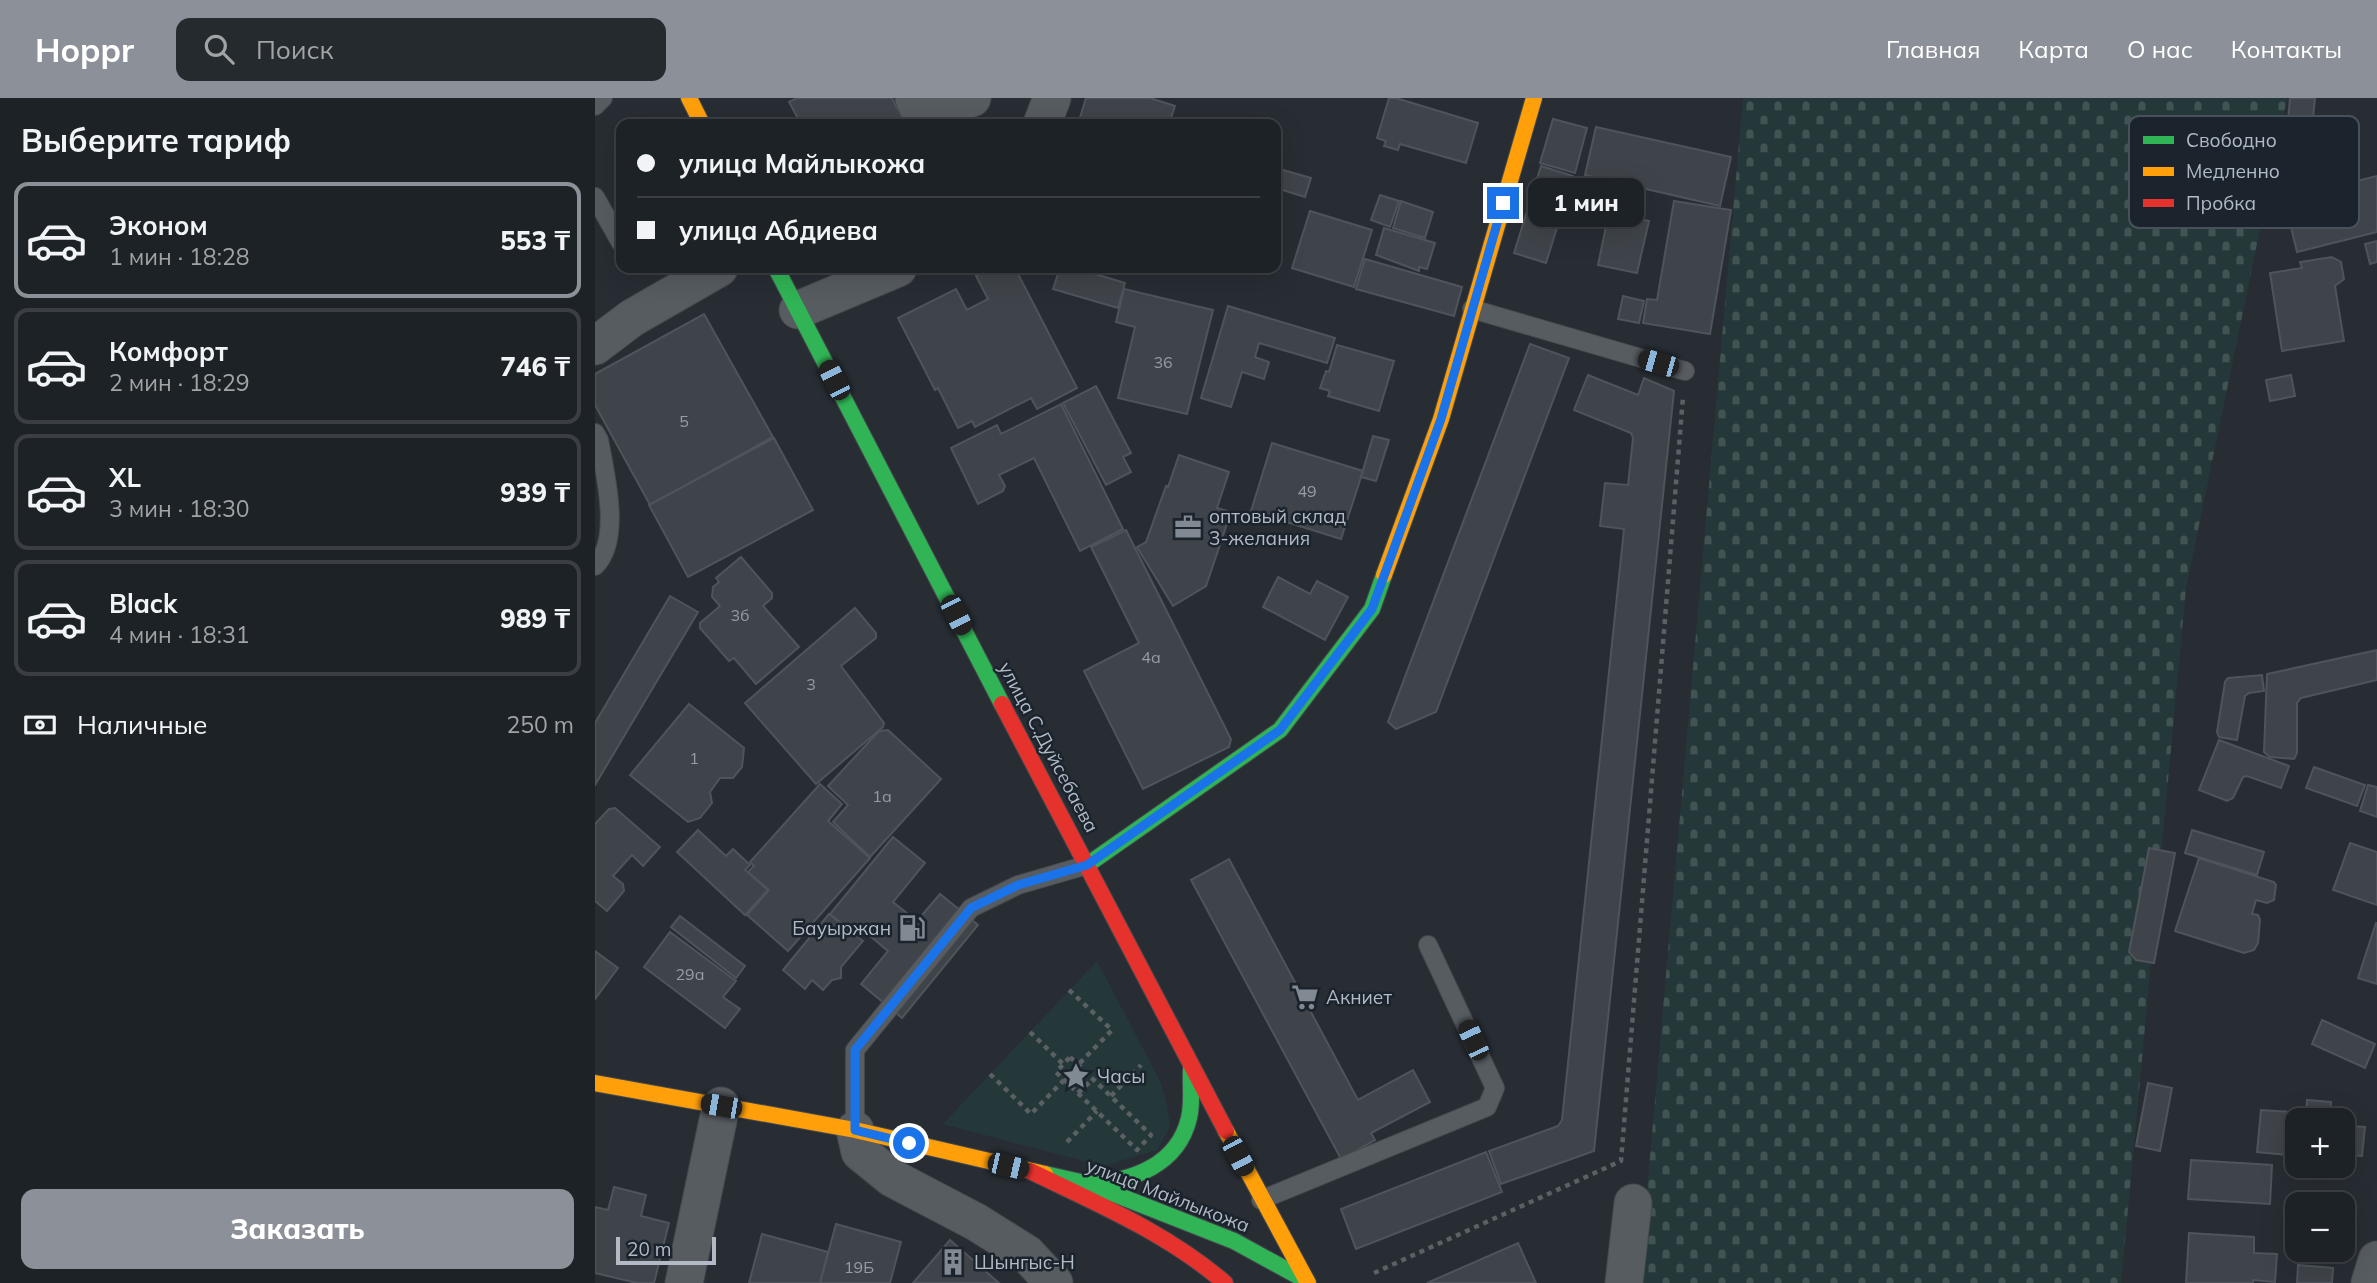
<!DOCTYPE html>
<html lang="ru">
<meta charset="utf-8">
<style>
:root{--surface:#1d2226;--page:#252a2e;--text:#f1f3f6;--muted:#a0a4a7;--line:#3b3f43;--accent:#8c9099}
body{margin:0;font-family:Mulish,sans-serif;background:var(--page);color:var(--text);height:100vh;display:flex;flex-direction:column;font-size:26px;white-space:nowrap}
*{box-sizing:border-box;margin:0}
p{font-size:23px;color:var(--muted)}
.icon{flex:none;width:38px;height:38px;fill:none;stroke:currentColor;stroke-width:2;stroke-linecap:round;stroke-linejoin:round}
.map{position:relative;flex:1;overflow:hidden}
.panel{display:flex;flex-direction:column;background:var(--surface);width:595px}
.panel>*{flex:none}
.guide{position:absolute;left:21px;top:21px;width:665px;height:154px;border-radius:14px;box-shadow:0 7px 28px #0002,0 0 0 2px var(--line);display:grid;align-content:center;height:154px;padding:0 21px;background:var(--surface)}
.buttons{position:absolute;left:1690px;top:1010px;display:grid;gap:14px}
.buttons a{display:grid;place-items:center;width:70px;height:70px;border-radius:14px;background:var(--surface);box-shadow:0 7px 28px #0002,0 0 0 2px var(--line);font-size:35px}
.scale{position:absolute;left:21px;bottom:18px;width:100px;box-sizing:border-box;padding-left:7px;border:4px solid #b1bac5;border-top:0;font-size:19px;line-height:24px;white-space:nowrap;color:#b1bac5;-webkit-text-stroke:5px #1b242d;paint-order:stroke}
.end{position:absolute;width:32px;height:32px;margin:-16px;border:9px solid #1a73e8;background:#fff;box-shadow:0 0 0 4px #fff}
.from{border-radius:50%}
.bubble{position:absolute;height:49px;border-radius:14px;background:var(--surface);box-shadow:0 7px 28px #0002,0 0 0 2px var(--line);font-size:23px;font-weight:800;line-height:49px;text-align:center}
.car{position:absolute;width:21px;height:42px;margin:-21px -10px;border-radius:9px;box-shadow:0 0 5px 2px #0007;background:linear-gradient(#222 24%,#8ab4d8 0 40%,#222 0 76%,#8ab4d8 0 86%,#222 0)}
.guide b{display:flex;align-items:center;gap:24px;height:66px;font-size:26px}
.guide b+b{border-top:2px solid var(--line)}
.guide i{width:18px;height:18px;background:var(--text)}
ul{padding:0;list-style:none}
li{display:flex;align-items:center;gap:21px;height:116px;margin:0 14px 10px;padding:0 7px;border:4px solid var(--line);border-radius:14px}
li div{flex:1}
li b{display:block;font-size:26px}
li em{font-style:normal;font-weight:800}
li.active{border-color:var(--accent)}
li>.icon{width:63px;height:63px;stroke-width:1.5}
h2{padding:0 21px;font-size:32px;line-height:84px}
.pay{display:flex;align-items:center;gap:18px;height:77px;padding:0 21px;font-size:26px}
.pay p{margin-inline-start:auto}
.action{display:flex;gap:14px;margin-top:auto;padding:14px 21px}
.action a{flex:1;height:80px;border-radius:14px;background:var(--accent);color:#fff;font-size:28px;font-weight:800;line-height:80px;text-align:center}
header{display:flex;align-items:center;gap:42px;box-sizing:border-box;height:98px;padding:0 35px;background:var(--accent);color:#fff}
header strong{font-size:33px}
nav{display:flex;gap:38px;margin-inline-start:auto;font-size:24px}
.search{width:490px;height:63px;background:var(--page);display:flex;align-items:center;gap:18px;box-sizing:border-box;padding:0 24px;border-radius:14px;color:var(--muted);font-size:26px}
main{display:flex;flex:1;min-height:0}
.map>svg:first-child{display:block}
</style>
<header>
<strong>Hoppr</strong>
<div class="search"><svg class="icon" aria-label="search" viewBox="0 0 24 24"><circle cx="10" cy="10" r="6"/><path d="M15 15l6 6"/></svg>Поиск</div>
<nav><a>Главная</a><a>Карта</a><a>О нас</a><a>Контакты</a></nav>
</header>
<main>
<section class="panel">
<h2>Выберите тариф</h2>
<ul>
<li class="active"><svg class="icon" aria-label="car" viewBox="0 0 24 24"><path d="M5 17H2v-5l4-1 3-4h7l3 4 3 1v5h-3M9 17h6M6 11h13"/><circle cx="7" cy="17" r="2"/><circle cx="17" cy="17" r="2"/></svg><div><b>Эконом</b><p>1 мин · 18:28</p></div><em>553 ₸</em></li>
<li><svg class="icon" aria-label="car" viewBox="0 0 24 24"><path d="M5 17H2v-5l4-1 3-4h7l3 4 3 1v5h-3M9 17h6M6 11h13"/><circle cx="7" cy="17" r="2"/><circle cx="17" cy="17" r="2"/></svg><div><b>Комфорт</b><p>2 мин · 18:29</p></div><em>746 ₸</em></li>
<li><svg class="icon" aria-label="car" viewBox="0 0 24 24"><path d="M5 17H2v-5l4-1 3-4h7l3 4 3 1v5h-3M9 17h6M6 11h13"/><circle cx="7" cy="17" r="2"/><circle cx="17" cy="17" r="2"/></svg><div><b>XL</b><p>3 мин · 18:30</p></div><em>939 ₸</em></li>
<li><svg class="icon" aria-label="car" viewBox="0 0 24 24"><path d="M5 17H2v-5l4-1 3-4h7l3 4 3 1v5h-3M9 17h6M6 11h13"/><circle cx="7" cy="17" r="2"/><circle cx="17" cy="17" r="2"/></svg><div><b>Black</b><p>4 мин · 18:31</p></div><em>989 ₸</em></li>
</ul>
<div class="pay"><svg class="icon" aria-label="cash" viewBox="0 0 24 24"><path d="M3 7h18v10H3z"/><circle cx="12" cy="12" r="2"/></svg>Наличные<p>250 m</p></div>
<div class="action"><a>Заказать</a></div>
</section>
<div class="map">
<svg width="1782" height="1185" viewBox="0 0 1782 1185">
<defs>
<pattern id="cemetery-stones" width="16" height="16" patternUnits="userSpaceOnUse" patternTransform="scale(1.75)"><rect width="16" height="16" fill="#253839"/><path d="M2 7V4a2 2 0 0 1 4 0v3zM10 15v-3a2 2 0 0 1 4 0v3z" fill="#425354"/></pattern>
</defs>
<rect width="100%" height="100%" fill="#272d33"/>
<path fill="url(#cemetery-stones)" d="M 1148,0 L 1692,0 L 1591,490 L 1526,1185 L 1044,1185 Z"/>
<path fill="#253839" d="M 502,863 L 566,985 L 572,1007 L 575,1029 L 562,1052 L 508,1068 L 348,1026 Z"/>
<g fill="#3f444a" stroke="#4f545b" stroke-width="2">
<path d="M 202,0 L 297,0 L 308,21 L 297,26 L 206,26 L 194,4 Z"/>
<path d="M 491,0 L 555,0 L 580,8 L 574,26 L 483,26 Z"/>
<path d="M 794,0 L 801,0 L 883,25 L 871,65 L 805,46 L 803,52 L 789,48 L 791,43 L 782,40 Z"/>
<path d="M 1695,0 L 1720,0 L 1715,49 L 1691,47 Z"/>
<path d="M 958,21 L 992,30 L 980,75 L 945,65 Z"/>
<path d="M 1001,29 L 1136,59 L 1125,108 L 990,77 Z"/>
<path d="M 946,68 L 978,78 L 951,165 L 919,155 Z"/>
<path d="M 681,70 L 716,80 L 710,99 L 681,90 Z"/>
<path d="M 1782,78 L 1782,134 L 1702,154 L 1689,101 Z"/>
<path d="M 785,97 L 804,103 L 795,129 L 776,122 Z"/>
<path d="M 806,103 L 838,114 L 830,140 L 798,130 Z"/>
<path d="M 1079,103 L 1136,112 L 1115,236 L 1048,225 L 1052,201 L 1062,202 Z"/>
<path d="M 715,113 L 777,132 L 759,189 L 697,170 Z"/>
<path d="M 1014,114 L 1054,123 L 1042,175 L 1003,167 Z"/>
<path d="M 789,130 L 840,145 L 832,171 L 824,169 L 824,173 L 781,157 Z"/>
<path d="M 1782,143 L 1782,164 L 1775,166 L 1770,146 Z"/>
<path d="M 1737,159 L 1746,164 L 1749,181 L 1740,188 L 1749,243 L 1687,253 L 1675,175 L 1707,170 L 1705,164 Z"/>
<path d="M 770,161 L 867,189 L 859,218 L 761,191 Z"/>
<path d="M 397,170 L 420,170 L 482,290 L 442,311 L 436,300 L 380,329 L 377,323 L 363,330 L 343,290 L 340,292 L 303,220 L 361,191 L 372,212 L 393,201 L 381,178 Z"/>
<path d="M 465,170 L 480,170 L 530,185 L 523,210 L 458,191 Z"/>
<path d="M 529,191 L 618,212 L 592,316 L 523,300 L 540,229 L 521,224 Z"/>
<path d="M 1028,198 L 1049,203 L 1044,225 L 1023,221 Z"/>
<path d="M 633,208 L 740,240 L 732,265 L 664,245 L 660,259 L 674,264 L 669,281 L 647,274 L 636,309 L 606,300 Z"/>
<path d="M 109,216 L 178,339 L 55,407 L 0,307 L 0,276 Z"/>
<path d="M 935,246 L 974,260 L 841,614 L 801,631 L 793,624 Z"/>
<path d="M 742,247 L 799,263 L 784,313 L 733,298 L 735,293 L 725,290 L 731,273 L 734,274 Z"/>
<path d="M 993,277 L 1043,297 L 1049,280 L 1079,293 L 999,1053 L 906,1086 L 894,1053 L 963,1028 L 967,1022 L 1029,431 L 1005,428 L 1010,385 L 1033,387 L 1038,340 L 1036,335 L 979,312 Z"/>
<path d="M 1696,277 L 1700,298 L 1675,303 L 1671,282 Z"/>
<path d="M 501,288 L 536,355 L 528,359 L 536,374 L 511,387 L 468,305 Z"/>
<path d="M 466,306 L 528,431 L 485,453 L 439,360 L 404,377 L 410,388 L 408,393 L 383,406 L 356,350 L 402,327 L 406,336 Z"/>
<path d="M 778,338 L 794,342 L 781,383 L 766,379 Z"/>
<path d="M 179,340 L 218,412 L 93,479 L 54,407 Z"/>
<path d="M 677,345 L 768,373 L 746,441 L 656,413 Z"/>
<path d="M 584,357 L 634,374 L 622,410 L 636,414 L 611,488 L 578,508 L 542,449 L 551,444 L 571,388 L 573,389 Z"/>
<path d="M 531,432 L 636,641 L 634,649 L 548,691 L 489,573 L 544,545 L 496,449 Z"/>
<path d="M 146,459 L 177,495 L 177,500 L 168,508 L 204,549 L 161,586 L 139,560 L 134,563 L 105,530 L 105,525 L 125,508 L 117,499 L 118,489 L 124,484 L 121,480 Z"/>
<path d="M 683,479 L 715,496 L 722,483 L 753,499 L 730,542 L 668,509 Z"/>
<path d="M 75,498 L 103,514 L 0,687 L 0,625 Z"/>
<path d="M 260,510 L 281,535 L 281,540 L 246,568 L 289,625 L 288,629 L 221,686 L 150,605 Z"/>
<path d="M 1782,552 L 1782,582 L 1706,600 L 1702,605 L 1702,655 L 1699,661 L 1675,659 L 1669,654 L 1672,576 Z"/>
<path d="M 1667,577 L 1669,593 L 1654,595 L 1650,598 L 1642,642 L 1624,639 L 1622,634 L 1630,584 L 1633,580 Z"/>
<path d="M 94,606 L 149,650 L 147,669 L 138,680 L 125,680 L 115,694 L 117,705 L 105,720 L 93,724 L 35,677 Z"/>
<path d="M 293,632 L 346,681 L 275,759 L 238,724 L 253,707 L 233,688 L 284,633 Z"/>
<path d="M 1624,642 L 1694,668 L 1686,690 L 1652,678 L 1648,679 L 1638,700 L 1632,703 L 1604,692 Z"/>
<path d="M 1719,669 L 1770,687 L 1762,708 L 1711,690 Z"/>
<path d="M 225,686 L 247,706 L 233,723 L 275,760 L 193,853 L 152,817 L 174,792 L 153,774 L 159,768 L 155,764 Z"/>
<path d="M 1773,687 L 1782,689 L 1782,719 L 1765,713 Z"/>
<path d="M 20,710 L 65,749 L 48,768 L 37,757 L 18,778 L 28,786 L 29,793 L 12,813 L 0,803 L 0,726 L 14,711 Z"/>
<path d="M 103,732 L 131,758 L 138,751 L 155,767 L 150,772 L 173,792 L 150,817 L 82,754 Z"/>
<path d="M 1597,732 L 1669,754 L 1662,777 L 1590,755 Z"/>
<path d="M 298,739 L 330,765 L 298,804 L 322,823 L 345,796 L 383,827 L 307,920 L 266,886 L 293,853 L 269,833 L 264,839 L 235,816 Z"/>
<path d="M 1755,745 L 1782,754 L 1782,807 L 1738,792 Z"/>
<path d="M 1554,750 L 1580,755 L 1559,865 L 1541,862 L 1534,854 Z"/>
<path d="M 1604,760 L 1679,784 L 1681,787 L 1679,802 L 1672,805 L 1661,802 L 1657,816 L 1663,817 L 1665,822 L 1663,845 L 1659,852 L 1649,855 L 1580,833 Z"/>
<path d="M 634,761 L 763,1002 L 818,972 L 835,1004 L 776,1035 L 780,1042 L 746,1061 L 596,782 Z"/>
<path d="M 234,816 L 268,843 L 246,869 L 246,880 L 237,882 L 228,892 L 217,882 L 210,891 L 188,872 Z"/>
<path d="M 85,818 L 150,868 L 141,880 L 76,829 Z"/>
<path d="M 1781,825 L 1782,825 L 1782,886 L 1763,880 Z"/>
<path d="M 75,834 L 141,883 L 128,899 L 145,911 L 130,930 L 49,869 Z"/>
<path d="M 0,853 L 23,870 L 0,901 Z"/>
<path d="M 1727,922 L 1780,946 L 1770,970 L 1717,946 Z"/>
<path d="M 1553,985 L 1577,990 L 1565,1053 L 1541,1048 Z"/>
<path d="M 1712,1002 L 1736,1004 L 1735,1017 L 1758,1019 L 1757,1028 L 1770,1029 L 1767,1058 L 1753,1057 L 1752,1062 L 1748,1061 L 1748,1022 L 1703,1022 L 1703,1058 L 1662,1054 L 1666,1012 L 1711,1015 Z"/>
<path d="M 891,1054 L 907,1094 L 761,1151 L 746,1111 Z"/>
<path d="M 1596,1062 L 1677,1067 L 1675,1106 L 1593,1101 Z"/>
<path d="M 19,1089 L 51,1097 L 46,1118 L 74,1125 L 59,1185 L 42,1185 L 0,1175 L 0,1109 L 13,1112 Z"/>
<path d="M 241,1126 L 306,1144 L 295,1185 L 225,1185 Z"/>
<path d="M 1594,1135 L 1659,1139 L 1659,1155 L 1682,1156 L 1680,1184 L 1658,1182 L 1658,1185 L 1591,1185 Z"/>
<path d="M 167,1136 L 233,1154 L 225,1185 L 154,1185 Z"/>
<path d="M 355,1142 L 404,1185 L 318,1185 Z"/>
<path d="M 923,1145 L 941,1185 L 832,1185 Z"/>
<path d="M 1703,1167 L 1738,1170 L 1737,1185 L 1702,1185 Z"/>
</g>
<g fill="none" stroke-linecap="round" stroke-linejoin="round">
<defs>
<g id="lane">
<path d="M 0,8 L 8,0"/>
<path d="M 0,99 L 26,145"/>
<path d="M 877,211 L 1090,273"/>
<path d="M 0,335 L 4,342 C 10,375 27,442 0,468"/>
<path d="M 260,1032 L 260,952 L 376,810 L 423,787 L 492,767"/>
<path d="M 666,1102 L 892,1009 L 900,990 L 833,847"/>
</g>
<g id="street">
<path d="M 319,0 L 326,16 L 377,0"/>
<path d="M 447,26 L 457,0"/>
<path d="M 203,212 L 303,170"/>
<path d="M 0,248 L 37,220 L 124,170"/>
<path d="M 260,1032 L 265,1054 L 297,1080 L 381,1124 L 432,1156 L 459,1185"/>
<path d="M 89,1185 L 126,1008"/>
<path d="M 1029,1185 L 1038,1105"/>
<path d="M 1775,1185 L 1782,1162"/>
</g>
<g id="fast">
<path d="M 181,170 L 407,606"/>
<path d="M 492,767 L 685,632 L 777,511 L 789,477"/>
<path d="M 450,1076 L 494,1086 L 639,1143 L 712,1183"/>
<path d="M 494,1086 C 538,1083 583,1067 594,1020 C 598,1004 595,987 596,971"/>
</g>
<g id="slow">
<path d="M 94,0 L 107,26"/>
<path d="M 789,477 L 846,321 L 939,0"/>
<path d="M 0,985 L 260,1032 L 450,1076"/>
<path d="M 631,1033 L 713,1185"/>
</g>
<g id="jam">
<path d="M 407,606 L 631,1033"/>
<path d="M 435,1073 C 503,1106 572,1135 630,1185"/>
</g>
</defs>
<use href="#lane" stroke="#45494e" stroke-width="20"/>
<use href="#street" stroke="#45494e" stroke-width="39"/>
<use href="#fast" stroke="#45494e" stroke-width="18"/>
<use href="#slow" stroke="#45494e" stroke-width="18"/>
<use href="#jam" stroke="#45494e" stroke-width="18"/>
<g stroke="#5b6065" stroke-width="4.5" stroke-dasharray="5 5" stroke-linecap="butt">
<path d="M 474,892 L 517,932 L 483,967"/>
<path d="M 435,934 L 468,966"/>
<path d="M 475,959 L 556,1037 L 542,1052 L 461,974 Z"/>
<path d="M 395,976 L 436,1016 L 469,982"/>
<path d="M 483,995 L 498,981"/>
<path d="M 516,998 L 546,967"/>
<path d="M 472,1044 L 502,1013"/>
<path d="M 779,1175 L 1026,1063 L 1088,299"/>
</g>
<use href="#lane" stroke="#575c61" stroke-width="18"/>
<use href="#street" stroke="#575c61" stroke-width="37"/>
<use href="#fast" stroke="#30b455" stroke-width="16"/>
<use href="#slow" stroke="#ff9f0a" stroke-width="16"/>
<use href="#jam" stroke="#e5322d" stroke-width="16"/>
</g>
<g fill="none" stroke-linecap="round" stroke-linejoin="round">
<path stroke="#1a73e8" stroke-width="9" d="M 314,1045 L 260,1032 L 260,952 L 376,810 L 423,787 L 492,767 L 685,632 L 777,511 L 846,321 L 908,105"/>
</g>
<defs>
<symbol id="office-bare" viewBox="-9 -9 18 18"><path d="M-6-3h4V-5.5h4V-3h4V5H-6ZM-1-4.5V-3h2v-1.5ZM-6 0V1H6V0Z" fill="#818992" stroke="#1b242d" stroke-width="2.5" paint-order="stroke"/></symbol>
<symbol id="fuel-bare" viewBox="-9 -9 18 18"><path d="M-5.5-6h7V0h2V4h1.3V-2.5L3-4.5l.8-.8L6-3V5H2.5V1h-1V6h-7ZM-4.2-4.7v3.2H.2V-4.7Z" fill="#818992" stroke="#1b242d" stroke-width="2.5" paint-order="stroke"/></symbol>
<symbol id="supermarket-bare" viewBox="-9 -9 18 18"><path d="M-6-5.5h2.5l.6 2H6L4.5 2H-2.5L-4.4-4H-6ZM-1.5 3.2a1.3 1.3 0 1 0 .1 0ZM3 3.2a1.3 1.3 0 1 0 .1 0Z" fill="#818992" stroke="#1b242d" stroke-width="2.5" paint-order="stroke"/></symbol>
<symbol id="sight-bare" viewBox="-9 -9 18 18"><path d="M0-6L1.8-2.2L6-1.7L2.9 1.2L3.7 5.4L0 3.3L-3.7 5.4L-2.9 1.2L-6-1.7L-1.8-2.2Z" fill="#818992" stroke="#1b242d" stroke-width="2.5" paint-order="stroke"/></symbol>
<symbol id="building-bare" viewBox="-9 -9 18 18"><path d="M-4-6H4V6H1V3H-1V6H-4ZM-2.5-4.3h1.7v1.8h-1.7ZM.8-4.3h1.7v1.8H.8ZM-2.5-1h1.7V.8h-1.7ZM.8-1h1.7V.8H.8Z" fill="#818992" stroke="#1b242d" stroke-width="2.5" paint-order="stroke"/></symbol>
</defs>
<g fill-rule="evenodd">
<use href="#office-bare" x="574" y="410" width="38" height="38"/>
<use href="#fuel-bare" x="298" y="811" width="38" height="38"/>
<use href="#supermarket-bare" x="691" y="880" width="38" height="38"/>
<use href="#sight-bare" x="462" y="959" width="38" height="38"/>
<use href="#building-bare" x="339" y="1145" width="38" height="38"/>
</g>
<g text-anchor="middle" stroke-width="5" stroke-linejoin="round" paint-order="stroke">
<g font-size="16" fill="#949ca6">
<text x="568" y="270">36</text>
<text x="89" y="329">5</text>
<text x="712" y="399">49</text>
<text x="145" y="523">3б</text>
<text x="556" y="565">4а</text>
<text x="216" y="592">3</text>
<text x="99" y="666">1</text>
<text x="287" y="704">1а</text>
<text x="95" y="882">29а</text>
<text x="264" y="1175">19Б</text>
</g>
<g font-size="19" fill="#b1bac5" stroke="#1b242d" text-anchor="start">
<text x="614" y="425">оптовый склад<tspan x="614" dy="22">3-желания</tspan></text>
<text x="296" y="837" text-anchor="end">Бауыржан</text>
<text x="731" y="906">Акниет</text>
<text x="502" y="985">Часы</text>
<text x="379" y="1171">Шынгыс-Н</text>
</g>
<g font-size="19" fill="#b1bac5" stroke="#1b242d">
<text transform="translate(454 649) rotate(62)" y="7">улица С.Дуйсебаева</text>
<text transform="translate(573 1097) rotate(21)" y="7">улица Майлыкожа</text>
</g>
</g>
<rect x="1534" y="18" width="230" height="112" rx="10" fill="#1b242d" stroke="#48515b" stroke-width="2"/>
<rect x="1548" y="38" width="31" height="8" fill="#30b455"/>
<rect x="1548" y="69" width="31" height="9" fill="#ff9f0a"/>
<rect x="1548" y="101" width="31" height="8" fill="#e5322d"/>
<g font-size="19" fill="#b1bac5">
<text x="1591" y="49">Свободно</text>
<text x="1591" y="80">Медленно</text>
<text x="1591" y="112">Пробка</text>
</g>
</svg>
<div class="buttons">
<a>+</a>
<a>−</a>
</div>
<div class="scale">20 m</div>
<i class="end from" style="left:314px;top:1045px"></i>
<i class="end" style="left:908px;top:105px"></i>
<div class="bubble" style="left:933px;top:80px;width:116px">1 мин</div>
<i class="car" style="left:1063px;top:265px;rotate:286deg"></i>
<i class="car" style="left:239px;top:282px;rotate:333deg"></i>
<i class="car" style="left:361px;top:517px;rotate:153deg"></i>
<i class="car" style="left:878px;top:942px;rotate:335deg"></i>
<i class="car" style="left:126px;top:1008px;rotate:280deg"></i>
<i class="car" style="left:643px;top:1058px;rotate:152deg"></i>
<i class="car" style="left:413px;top:1068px;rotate:103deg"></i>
<div class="guide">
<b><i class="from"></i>улица Майлыкожа</b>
<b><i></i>улица Абдиева</b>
</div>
</div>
</main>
